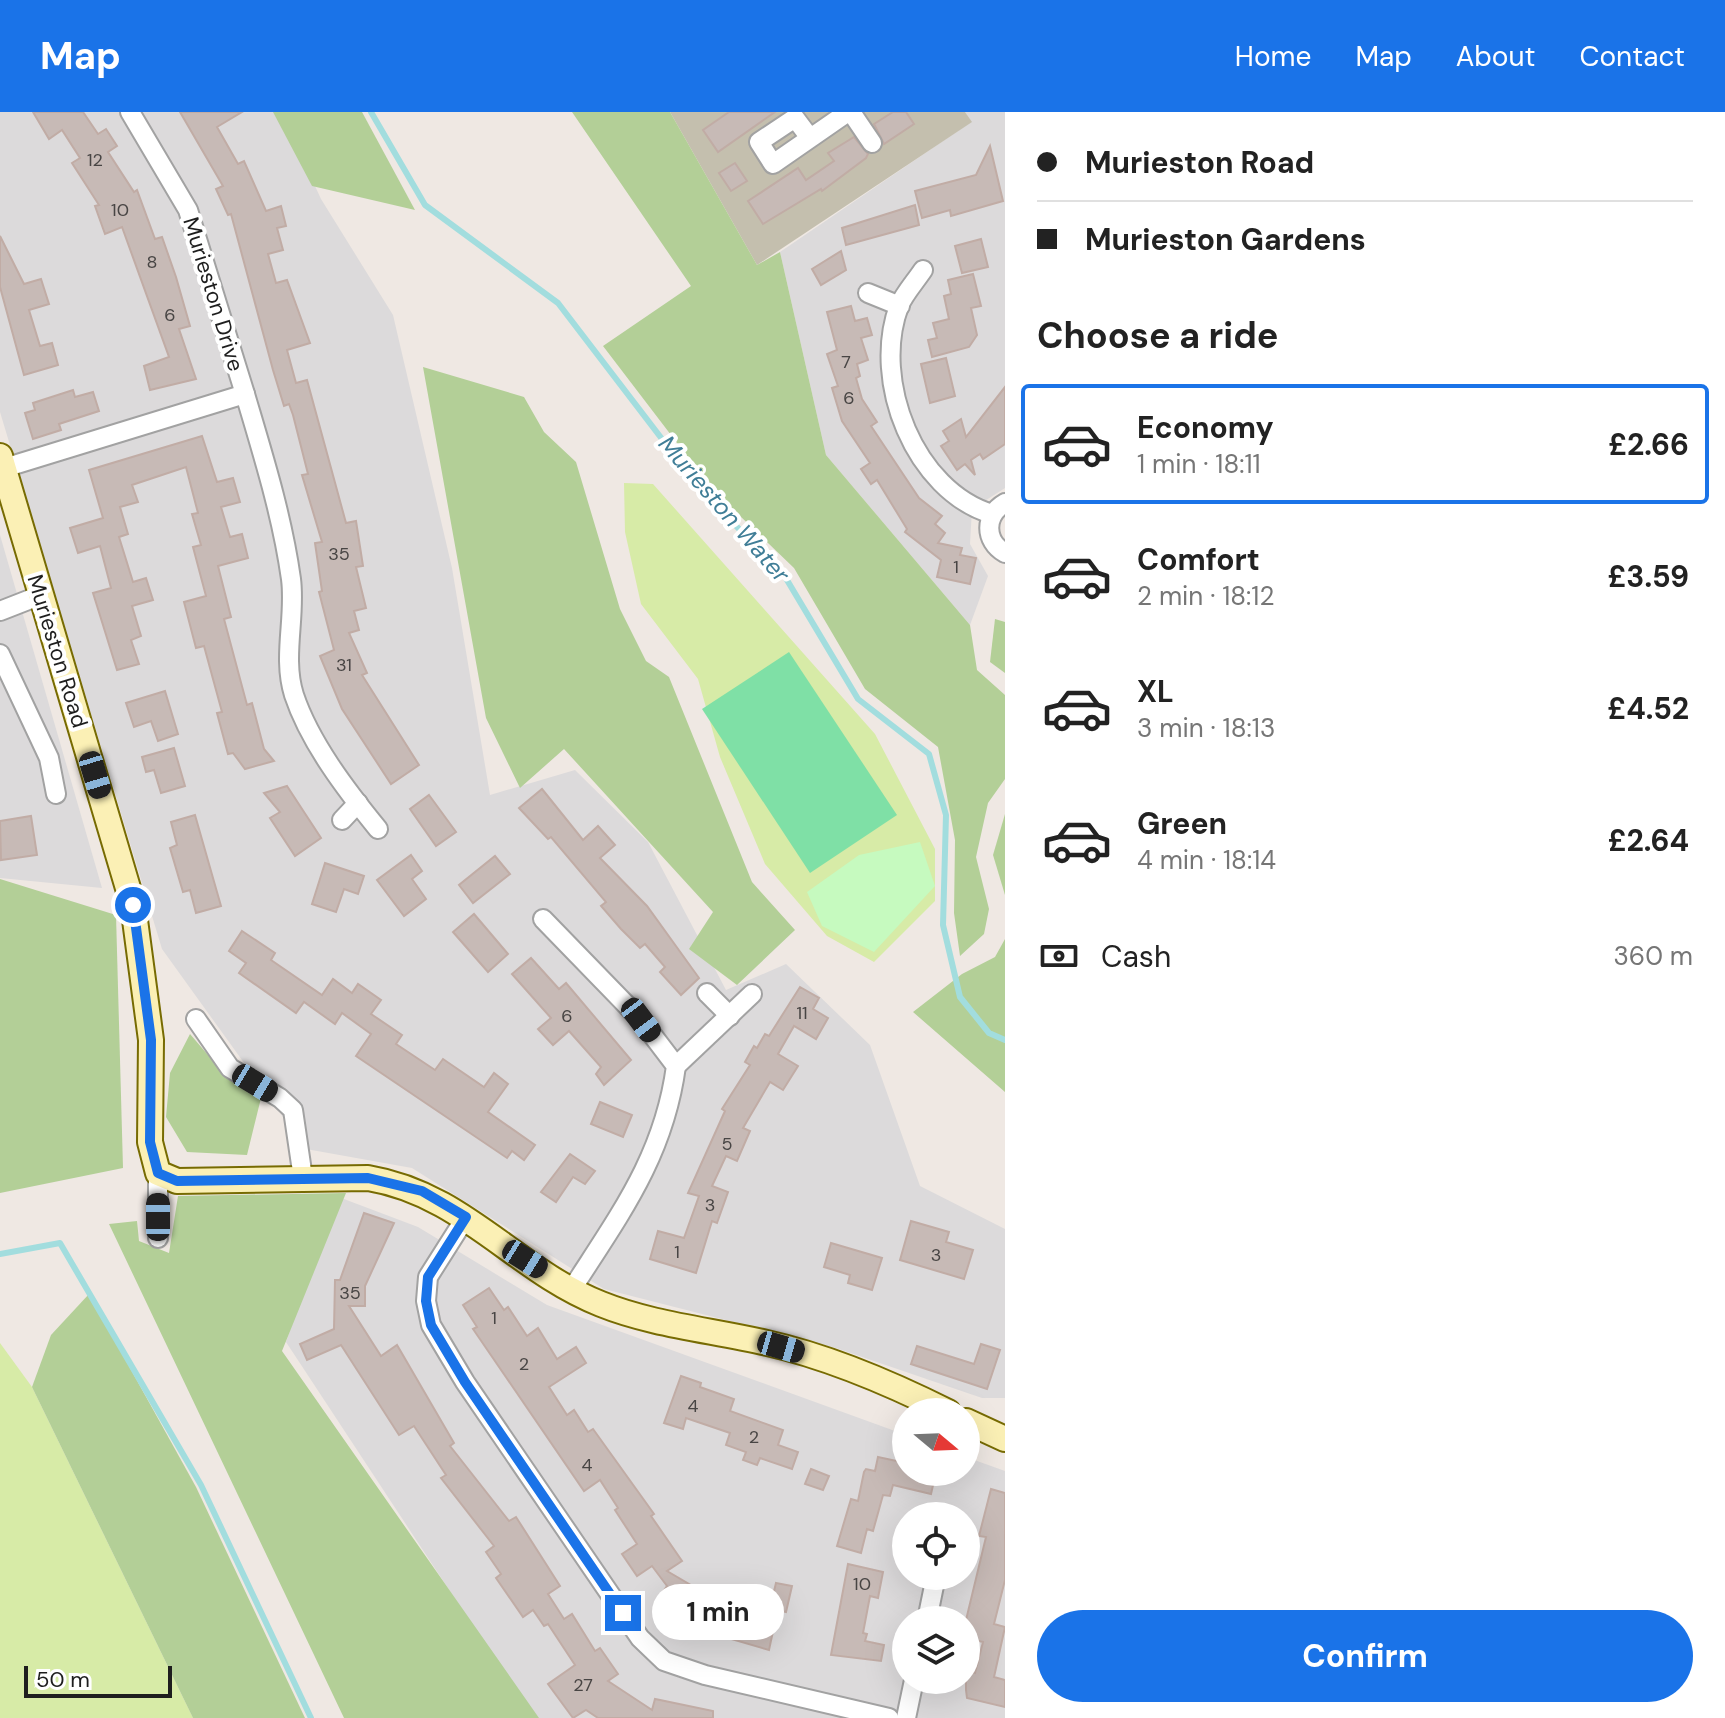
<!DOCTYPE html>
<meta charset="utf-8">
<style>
:root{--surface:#fff;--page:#f6f6f6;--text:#222;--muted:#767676;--line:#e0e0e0;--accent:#1a73e8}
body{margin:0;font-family:"DM Sans",sans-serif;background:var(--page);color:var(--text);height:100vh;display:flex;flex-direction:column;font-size:30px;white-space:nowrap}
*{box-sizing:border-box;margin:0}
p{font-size:26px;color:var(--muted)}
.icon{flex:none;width:44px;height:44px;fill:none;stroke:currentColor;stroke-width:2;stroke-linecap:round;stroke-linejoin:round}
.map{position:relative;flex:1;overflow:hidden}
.drawer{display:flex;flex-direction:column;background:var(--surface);width:720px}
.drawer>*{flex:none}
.top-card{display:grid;align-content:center;height:176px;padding:0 32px;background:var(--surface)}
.needle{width:52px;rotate:109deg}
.controls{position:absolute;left:892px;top:1286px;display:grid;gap:16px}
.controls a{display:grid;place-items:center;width:88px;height:88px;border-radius:50%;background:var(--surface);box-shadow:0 8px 32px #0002;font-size:40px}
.scale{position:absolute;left:24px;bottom:20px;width:148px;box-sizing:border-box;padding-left:8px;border:4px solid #1e1e1e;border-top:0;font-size:22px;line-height:28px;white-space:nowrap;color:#1e1e1e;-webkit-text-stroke:6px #fff;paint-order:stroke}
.end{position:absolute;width:36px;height:36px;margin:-18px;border:10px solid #1a73e8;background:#fff;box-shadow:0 0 0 4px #fff}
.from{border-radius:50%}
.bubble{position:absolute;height:56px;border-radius:28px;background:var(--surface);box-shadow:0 8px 32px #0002;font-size:26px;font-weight:700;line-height:56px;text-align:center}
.car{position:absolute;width:24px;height:48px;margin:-24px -12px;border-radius:10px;box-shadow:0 0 6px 2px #0007;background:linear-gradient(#222 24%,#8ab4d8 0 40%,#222 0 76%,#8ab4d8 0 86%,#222 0)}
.top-card b{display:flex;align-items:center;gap:28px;height:76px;font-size:30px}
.top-card b+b{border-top:2px solid var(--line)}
.top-card i{width:20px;height:20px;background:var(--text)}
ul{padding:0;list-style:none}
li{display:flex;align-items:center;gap:24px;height:120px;margin:0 16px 12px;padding:0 16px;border:4px solid transparent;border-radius:8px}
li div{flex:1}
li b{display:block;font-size:30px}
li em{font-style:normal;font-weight:700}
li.selected{border-color:var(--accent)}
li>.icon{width:72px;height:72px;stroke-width:1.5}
h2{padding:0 32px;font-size:36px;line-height:96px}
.pay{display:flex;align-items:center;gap:20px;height:88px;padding:0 32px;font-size:30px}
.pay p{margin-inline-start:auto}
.action{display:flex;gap:16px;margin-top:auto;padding:16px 32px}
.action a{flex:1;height:92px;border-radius:48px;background:var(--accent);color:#fff;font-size:32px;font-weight:700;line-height:92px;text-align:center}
header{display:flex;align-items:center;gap:48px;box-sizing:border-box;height:112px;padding:0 40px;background:var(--accent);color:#fff}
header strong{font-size:38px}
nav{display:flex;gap:44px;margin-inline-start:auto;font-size:28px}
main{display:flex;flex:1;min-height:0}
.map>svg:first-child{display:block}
</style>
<header>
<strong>Map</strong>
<nav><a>Home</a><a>Map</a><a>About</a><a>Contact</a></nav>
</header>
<main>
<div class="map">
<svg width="1005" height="1606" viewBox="0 0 1005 1606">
<rect width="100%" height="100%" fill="#efe8e3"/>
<g fill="#dcdadb" fill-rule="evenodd">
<path d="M 0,0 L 281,0 L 321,87 L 393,203 L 452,456 L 490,683 L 575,658 L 648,730 L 726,878 L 786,852 L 870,933 L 920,1074 L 1005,1117 L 1005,1286 L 982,1286 L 836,1236 L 604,1177 L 412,1056 L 306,1037 L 162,837 L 0,300 Z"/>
<path d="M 965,0 L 1005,0 L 1005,376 L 972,397 L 970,432 L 988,464 L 970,513 L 826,343 L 780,140 L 971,10 Z"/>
<path d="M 0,423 L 102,776 L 0,766 Z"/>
<path d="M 336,1084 L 418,1115 L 547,1193 L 906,1323 L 906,1360 L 966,1360 L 966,1345 L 1005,1359 L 1005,1606 L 513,1606 L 511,1572 L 286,1230 ZM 906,1404 L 966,1404 L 966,1464 L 906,1464 ZM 906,1508 L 966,1508 L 966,1568 L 906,1568 Z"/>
</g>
<path fill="#c4bfae" d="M 670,0 L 965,0 L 972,10 L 757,153 Z"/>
<g fill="#d7eba7">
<path d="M 624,371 L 653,372 L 875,622 L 935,737 L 935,789 L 874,850 L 827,824 L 765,752 L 720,645 L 698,567 L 641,492 L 625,420 Z"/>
<path d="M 0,1231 L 32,1275 L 193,1606 L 0,1606 Z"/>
</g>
<g fill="#b3cf97">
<path d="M 273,0 L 362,0 L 415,98 L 312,74 Z"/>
<path d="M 572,0 L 670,0 L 757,153 L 780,140 L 826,343 L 970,513 L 977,558 L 1005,583 L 1005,667 L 988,691 L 976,745 L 989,797 L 984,822 L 960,844 L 954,801 L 955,728 L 938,635 L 865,577 L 794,456 L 713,378 L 603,234 L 691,174 Z"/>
<path d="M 423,255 L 524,285 L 544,320 L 576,350 L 620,497 L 646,549 L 669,565 L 752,770 L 795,818 L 737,873 L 689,837 L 713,800 L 564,637 L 520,676 L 486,606 Z"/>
<path d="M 995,507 L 1005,510 L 1005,561 L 990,550 Z"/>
<path d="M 1005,702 L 1005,783 L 993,743 Z"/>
<path d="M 0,767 L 116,803 L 123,1056 L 0,1081 Z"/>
<path d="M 1005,827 L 1005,980 L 913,900 L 962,862 L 995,845 Z"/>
<path d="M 190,922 L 226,964 L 261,986 L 247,1043 L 187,1040 L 166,1005 L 170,961 Z"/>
<path d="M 346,1081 L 282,1239 L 539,1606 L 344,1606 L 109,1112 L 137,1109 L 139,1129 L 169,1141 L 178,1084 Z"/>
<path d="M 89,1182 L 196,1375 L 305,1606 L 193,1606 L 32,1275 L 51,1223 Z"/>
</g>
<path fill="#c6fabf" d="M 920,730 L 935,774 L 874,840 L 822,814 L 807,780 L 859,743 Z"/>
<path fill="#7fe0a6" d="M 789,540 L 897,703 L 810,761 L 702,597 Z"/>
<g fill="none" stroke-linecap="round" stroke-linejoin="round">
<g stroke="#a2ddde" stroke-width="6">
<path d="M 371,0 L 425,93 L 558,191 L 701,378 L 784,463 L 858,587 L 929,642 L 946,703 L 943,813 L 960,885 L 989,921 L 1005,928"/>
<path d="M 0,1142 L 60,1131 L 201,1373 L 311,1606"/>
</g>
</g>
<g fill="#c7bab6" stroke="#c1aca5" stroke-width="2">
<path d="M 33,0 L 83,0 L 98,22 L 106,17 L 117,34 L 108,40 L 134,80 L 137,78 L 155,127 L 162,125 L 176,165 L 190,214 L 179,217 L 196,267 L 150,278 L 144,254 L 169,245 L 122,115 L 105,122 L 95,94 L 99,93 L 72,51 L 80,46 L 62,18 L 49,27 Z"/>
<path d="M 180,0 L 242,0 L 217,15 L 238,52 L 244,49 L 266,99 L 281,94 L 286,114 L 277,116 L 283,138 L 268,142 L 276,171 L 287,168 L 310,231 L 287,238 L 296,271 L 307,268 L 346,411 L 356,409 L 363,454 L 356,455 L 366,496 L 354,499 L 359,518 L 349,521 L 367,561 L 362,563 L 419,653 L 391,672 L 342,597 L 320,544 L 334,538 L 319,480 L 322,479 L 315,431 L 322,430 L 302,363 L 308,362 L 293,303 L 289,292 L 284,294 L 273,258 L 231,102 L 228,103 L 216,77 L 223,74 Z"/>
<path d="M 729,0 L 775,0 L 718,40 L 703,18 Z"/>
<path d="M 893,0 L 906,0 L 914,12 L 884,32 L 874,12 Z"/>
<path d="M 854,25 L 868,42 L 866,46 L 822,79 L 821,77 L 763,112 L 748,89 L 798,56 L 806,68 L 834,49 L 828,41 Z"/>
<path d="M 990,34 L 1003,89 L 951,104 L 950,98 L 922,106 L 915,79 L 976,63 Z"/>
<path d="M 735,51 L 747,69 L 731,79 L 719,61 Z"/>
<path d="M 915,93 L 919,113 L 846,133 L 842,116 Z"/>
<path d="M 0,124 L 24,172 L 41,167 L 49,192 L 29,198 L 40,234 L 52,231 L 58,253 L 24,263 L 0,175 Z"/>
<path d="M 981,127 L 988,155 L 962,161 L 955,134 Z"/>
<path d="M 841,139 L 846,158 L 821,173 L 812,157 Z"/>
<path d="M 973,162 L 981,194 L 971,196 L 977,223 L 969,235 L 932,245 L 928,228 L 937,226 L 933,211 L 949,207 L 944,184 L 951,182 L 948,168 Z"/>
<path d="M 851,194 L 855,209 L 867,206 L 872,223 L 861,226 L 868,248 L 857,252 L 860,264 L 856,266 L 862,287 L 877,310 L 871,314 L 919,386 L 942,404 L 935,412 L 945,421 L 938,431 L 962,436 L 960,443 L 976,446 L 970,472 L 937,465 L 941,448 L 905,420 L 907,417 L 877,368 L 871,372 L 861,357 L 870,351 L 842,309 L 832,276 L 838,274 L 827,242 L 837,238 L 827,200 Z"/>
<path d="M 946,246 L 955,284 L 930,291 L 921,252 Z"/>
<path d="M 1005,275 L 1005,332 L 983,347 L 980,342 L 971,348 L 975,363 L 965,352 L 957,358 L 941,334 L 949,329 L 943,319 L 961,307 L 966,325 Z"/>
<path d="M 73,278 L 75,285 L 93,280 L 99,299 L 59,312 L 61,318 L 33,327 L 25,301 L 35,298 L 33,291 Z"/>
<path d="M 202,324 L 217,370 L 233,366 L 240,390 L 221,395 L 230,425 L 242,422 L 248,446 L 218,454 L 231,505 L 224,507 L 247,593 L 252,591 L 264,637 L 274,649 L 245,657 L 233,641 L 228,642 L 217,601 L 222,600 L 204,534 L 196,536 L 184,490 L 206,484 L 193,435 L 201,433 L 192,402 L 198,401 L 186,355 L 132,373 L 138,390 L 120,395 L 128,422 L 119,425 L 133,470 L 146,466 L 153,488 L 132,494 L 141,524 L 131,528 L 139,552 L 117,558 L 93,481 L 111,476 L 100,434 L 78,441 L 70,416 L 103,406 L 89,358 Z"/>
<path d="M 165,579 L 178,622 L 158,629 L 151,609 L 134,615 L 126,591 Z"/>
<path d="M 174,636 L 185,674 L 161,681 L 154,658 L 146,660 L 142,645 Z"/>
<path d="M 287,674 L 321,726 L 295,744 L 270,706 L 280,700 L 264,681 Z"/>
<path d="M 542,677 L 583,728 L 598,714 L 615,733 L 600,746 L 647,794 L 699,866 L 681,883 L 660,860 L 665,855 L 645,832 L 640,836 L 621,817 L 601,794 L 606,790 L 551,725 L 548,727 L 519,696 Z"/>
<path d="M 429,683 L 456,720 L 436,734 L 410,697 Z"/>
<path d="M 195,703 L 221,794 L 196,801 L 190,778 L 183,780 L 170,736 L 177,733 L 171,710 Z"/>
<path d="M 31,704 L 37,743 L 1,748 L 0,709 Z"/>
<path d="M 411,743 L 422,759 L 412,767 L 426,787 L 404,804 L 377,768 Z"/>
<path d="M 495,744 L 510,762 L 473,791 L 459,773 Z"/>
<path d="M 325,751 L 364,764 L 358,782 L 344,777 L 336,800 L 312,792 Z"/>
<path d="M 474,802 L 508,842 L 488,860 L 453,820 Z"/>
<path d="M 242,819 L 275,841 L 271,848 L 322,883 L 333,867 L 352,881 L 358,872 L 381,888 L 371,902 L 402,923 L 396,932 L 435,958 L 443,947 L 484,975 L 494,961 L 508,972 L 488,1000 L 535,1033 L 524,1048 L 512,1039 L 507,1046 L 356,944 L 371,922 L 342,901 L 335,912 L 304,890 L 296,901 L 239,861 L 246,851 L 229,839 Z"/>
<path d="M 531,846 L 559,877 L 566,871 L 631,948 L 604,973 L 596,962 L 601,955 L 569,919 L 553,933 L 538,917 L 551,906 L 512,862 Z"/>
<path d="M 800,875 L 819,886 L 813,897 L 828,906 L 816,927 L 794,914 L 778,942 L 798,954 L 783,978 L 770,970 L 743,1016 L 750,1019 L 737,1049 L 726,1044 L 712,1074 L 728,1080 L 717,1111 L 712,1109 L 696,1161 L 650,1147 L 658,1119 L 684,1126 L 699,1084 L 688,1081 L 725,999 L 722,997 L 750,953 L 745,950 L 754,934 L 757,936 L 765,922 L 769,924 Z"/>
<path d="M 600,990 L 632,1003 L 623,1025 L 591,1012 Z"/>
<path d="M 570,1042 L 595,1059 L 585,1072 L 573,1065 L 556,1090 L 541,1080 Z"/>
<path d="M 364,1101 L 394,1111 L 365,1174 L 365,1194 L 349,1194 L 381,1244 L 397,1233 L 454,1331 L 450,1334 L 509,1409 L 516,1405 L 560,1474 L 548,1482 L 564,1507 L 572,1502 L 595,1539 L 600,1536 L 618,1562 L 608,1569 L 652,1598 L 655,1587 L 713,1599 L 713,1606 L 598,1606 L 586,1598 L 573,1606 L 548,1572 L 575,1553 L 548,1512 L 544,1514 L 533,1498 L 523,1505 L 496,1466 L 501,1462 L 486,1440 L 494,1434 L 441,1366 L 446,1363 L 414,1314 L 399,1323 L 341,1233 L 307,1248 L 300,1232 L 334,1217 L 335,1168 L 340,1168 Z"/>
<path d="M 911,1109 L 949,1120 L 946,1130 L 973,1138 L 964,1167 L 900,1148 Z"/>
<path d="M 831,1131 L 882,1146 L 872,1178 L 848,1171 L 850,1163 L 824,1155 Z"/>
<path d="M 489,1176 L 504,1198 L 508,1195 L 527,1224 L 538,1216 L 557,1247 L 576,1235 L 586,1251 L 549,1275 L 567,1303 L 574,1298 L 588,1320 L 593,1317 L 654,1402 L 651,1404 L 682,1449 L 667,1459 L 737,1500 L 775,1510 L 769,1538 L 711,1521 L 667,1491 L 660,1484 L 667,1474 L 652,1454 L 637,1464 L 622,1442 L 637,1432 L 615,1398 L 618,1396 L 600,1368 L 584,1379 L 473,1217 L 477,1215 L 463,1193 Z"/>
<path d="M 981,1232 L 1000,1238 L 987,1277 L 911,1252 L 917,1234 L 974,1252 Z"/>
<path d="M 681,1264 L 701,1271 L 700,1275 L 734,1287 L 730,1299 L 783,1318 L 778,1333 L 798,1340 L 792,1357 L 760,1346 L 757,1353 L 743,1348 L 746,1340 L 726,1333 L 730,1321 L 686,1306 L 683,1317 L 664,1311 Z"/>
<path d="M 878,1345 L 906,1351 L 906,1360 L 936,1360 L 931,1382 L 893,1373 L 890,1384 L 883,1383 L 873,1419 L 867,1417 L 861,1441 L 837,1434 L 851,1387 L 858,1389 L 864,1360 L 866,1357 L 875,1359 Z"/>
<path d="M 811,1357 L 829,1364 L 823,1378 L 805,1372 Z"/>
<path d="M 991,1377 L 1005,1381 L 1005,1468 L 994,1512 L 1005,1515 L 994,1565 L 1005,1568 L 1005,1595 L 967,1586 L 966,1578 L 966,1558 L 975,1561 L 983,1530 L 966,1526 L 966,1508 L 986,1425 L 979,1424 Z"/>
<path d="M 848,1452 L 883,1460 L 878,1486 L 870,1484 L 863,1521 L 867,1522 L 865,1529 L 884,1533 L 881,1549 L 831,1543 Z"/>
<path d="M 776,1471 L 792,1474 L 786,1500 L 770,1496 Z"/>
</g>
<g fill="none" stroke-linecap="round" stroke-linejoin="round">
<defs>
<g id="street">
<path d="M 851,0 L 872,31"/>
<path d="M 810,26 L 795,6 L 759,30 L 773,52 L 848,0"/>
<path d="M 923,158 C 915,170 904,182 899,194 C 871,269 915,379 992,402"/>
<path d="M 868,181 L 900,194"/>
<path d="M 245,282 C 263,343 282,403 291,467 C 296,505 282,545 294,583 C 310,631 347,679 378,717"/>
<path d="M 4,356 L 245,282 L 188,98 L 130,0"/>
<path d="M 1005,391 C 984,403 984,429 1005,441"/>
<path d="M 0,499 L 41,483"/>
<path d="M 0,542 L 49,646 L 56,682"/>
<path d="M 342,708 L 358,691"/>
<path d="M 543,807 L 641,908 L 676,954 C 664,1044 620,1102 572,1177"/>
<path d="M 707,881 L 730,904"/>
<path d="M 196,907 L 230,956 L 280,986 L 293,998 L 303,1066"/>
<path d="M 676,954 L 752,882"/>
<path d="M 158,1061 L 158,1126"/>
<path d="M 466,1105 L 428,1165 L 426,1189 L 431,1213 L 465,1270 L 640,1526 L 664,1549 L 705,1563 L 889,1606"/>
<path d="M 927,1508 L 936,1464"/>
<path d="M 906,1606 L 914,1568"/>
</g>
<g id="secondary">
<path d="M 0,344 L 133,793 L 151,928 L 150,1030 L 158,1061 L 177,1069 L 368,1066 C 464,1082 515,1158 601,1192 C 653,1213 712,1218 767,1231 C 830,1245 890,1271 948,1300"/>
<path d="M 966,1309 L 1005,1327"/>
</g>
</defs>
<use href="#street" stroke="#a2a2a2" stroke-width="22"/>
<use href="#secondary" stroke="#776b02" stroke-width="28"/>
<use href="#street" stroke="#fff" stroke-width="18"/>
<use href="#secondary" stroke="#fbf0b5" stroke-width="24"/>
</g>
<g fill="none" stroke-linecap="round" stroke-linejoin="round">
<path stroke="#1a73e8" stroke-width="10" d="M 133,793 L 151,928 L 150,1030 L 158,1061 L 177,1069 L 368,1066 L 422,1079 L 466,1105 L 428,1165 L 426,1189 L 431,1213 L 465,1270 L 623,1501"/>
</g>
<g text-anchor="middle" stroke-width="8" stroke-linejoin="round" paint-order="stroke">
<g font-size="18" fill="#484544">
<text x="95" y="54">12</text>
<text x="120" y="104">10</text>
<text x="152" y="156">8</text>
<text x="170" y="209">6</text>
<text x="846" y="256">7</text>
<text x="849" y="292">6</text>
<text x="339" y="448">35</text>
<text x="956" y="461">1</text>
<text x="344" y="559">31</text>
<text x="802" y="907">11</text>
<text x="567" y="910">6</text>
<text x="727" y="1038">5</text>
<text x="710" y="1099">3</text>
<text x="677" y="1146">1</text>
<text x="936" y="1149">3</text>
<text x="350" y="1187">35</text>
<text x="494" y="1212">1</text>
<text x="524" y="1258">2</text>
<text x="693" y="1300">4</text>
<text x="754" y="1331">2</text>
<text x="587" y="1359">4</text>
<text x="862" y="1478">10</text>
<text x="583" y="1579">27</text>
</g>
<g font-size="22" fill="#1e1e1e" stroke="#fff">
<text transform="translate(214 182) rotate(73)" y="8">Murieston Drive</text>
<text transform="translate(58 539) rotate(73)" y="8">Murieston Road</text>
</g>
<g font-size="24" font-style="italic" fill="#407e97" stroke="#fff">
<text transform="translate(724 397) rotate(49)" y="8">Murieston Water</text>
</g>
</g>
</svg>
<div class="controls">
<a><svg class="needle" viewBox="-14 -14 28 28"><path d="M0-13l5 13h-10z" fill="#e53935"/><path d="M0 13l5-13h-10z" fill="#767676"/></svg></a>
<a><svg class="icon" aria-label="locate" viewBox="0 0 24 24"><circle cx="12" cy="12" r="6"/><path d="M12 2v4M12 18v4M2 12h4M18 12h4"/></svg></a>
<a><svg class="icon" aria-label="layers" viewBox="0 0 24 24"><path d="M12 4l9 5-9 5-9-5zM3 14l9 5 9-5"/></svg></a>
</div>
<div class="scale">50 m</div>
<i class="end from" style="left:133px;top:793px"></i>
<i class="end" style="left:623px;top:1501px"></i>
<div class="bubble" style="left:652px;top:1472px;width:132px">1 min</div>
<i class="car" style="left:95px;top:663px;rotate:163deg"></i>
<i class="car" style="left:641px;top:908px;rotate:143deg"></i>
<i class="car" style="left:255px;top:971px;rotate:121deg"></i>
<i class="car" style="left:158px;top:1105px;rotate:0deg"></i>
<i class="car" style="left:525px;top:1147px;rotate:122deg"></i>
<i class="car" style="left:781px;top:1235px;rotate:106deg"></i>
</div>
<section class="drawer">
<div class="top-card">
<b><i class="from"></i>Murieston Road</b>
<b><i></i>Murieston Gardens</b>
</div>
<h2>Choose a ride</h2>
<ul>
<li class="selected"><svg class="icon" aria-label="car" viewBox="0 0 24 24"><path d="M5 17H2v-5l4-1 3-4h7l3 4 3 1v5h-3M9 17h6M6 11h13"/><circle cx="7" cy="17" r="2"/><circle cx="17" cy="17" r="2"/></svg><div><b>Economy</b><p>1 min · 18:11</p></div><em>£2.66</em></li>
<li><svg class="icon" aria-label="car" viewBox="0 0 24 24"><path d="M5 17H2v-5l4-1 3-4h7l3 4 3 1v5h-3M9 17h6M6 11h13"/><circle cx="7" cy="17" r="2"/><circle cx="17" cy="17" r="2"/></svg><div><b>Comfort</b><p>2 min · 18:12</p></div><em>£3.59</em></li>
<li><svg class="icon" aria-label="car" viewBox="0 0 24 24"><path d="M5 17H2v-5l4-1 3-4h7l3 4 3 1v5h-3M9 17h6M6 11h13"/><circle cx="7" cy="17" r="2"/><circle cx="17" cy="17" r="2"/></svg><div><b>XL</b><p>3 min · 18:13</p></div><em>£4.52</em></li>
<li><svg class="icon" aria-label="car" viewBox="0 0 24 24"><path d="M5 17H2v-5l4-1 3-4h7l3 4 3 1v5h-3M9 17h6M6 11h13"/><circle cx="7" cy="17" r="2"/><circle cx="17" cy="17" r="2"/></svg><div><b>Green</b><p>4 min · 18:14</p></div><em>£2.64</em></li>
</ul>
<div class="pay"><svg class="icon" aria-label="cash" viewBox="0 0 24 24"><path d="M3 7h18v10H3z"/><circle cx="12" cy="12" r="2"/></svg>Cash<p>360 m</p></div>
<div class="action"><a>Confirm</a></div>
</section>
</main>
